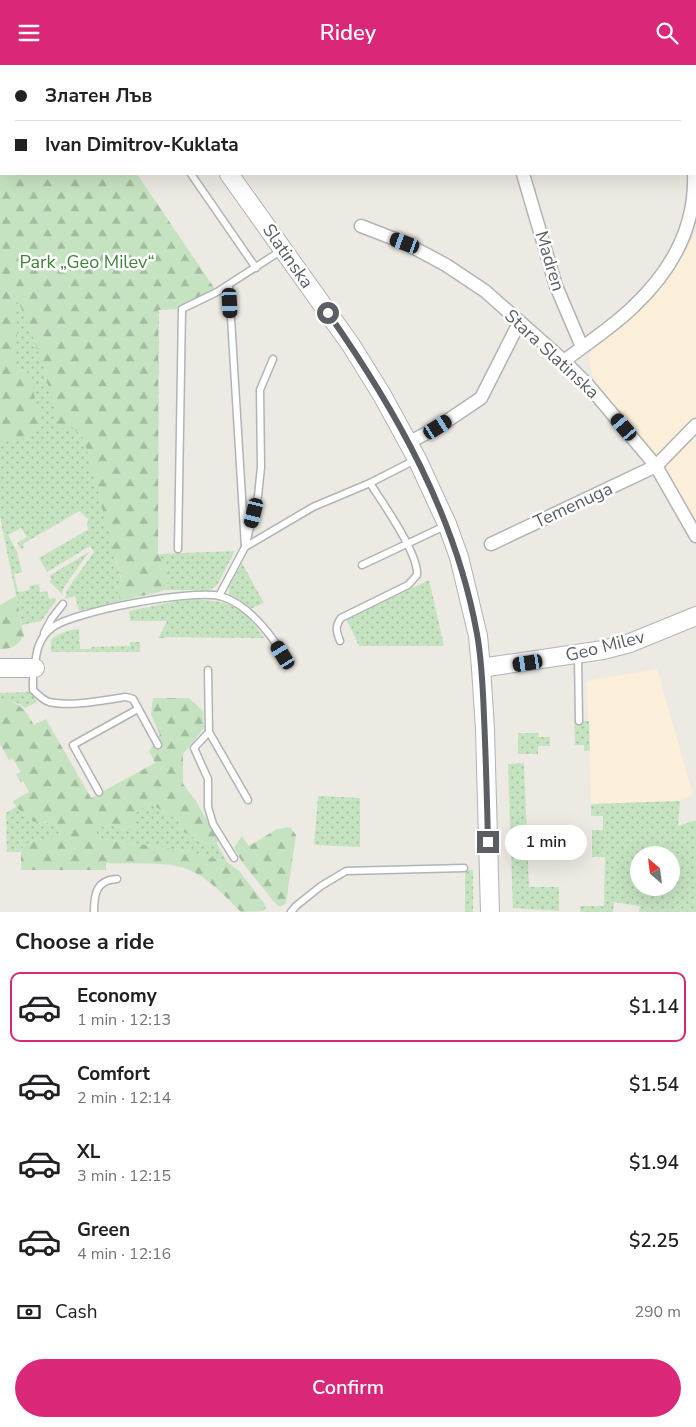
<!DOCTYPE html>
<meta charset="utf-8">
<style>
:root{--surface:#fff;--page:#f2f2f2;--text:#202124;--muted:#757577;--line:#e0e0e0;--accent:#db2777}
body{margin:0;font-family:"Nunito Sans",sans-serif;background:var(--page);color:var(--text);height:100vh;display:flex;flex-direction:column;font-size:19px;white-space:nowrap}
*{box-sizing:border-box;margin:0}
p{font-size:16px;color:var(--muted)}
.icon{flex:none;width:28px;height:28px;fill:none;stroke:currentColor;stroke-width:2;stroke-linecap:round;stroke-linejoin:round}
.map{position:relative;height:847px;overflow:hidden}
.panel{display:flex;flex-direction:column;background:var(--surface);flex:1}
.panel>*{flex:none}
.banner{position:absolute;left:0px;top:0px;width:696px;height:110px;box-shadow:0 5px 20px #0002;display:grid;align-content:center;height:110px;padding:0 15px;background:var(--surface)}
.needle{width:32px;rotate:332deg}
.tools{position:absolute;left:630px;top:781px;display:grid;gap:10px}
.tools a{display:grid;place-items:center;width:50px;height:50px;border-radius:50%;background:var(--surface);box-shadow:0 5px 20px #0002;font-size:25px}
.end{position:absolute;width:22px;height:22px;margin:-11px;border:6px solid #5b5f63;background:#fff;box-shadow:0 0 0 2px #fff}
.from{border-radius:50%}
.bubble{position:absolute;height:35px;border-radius:18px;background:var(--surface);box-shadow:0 5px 20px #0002;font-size:16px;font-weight:600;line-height:35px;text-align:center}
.car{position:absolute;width:15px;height:30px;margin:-15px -8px;border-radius:6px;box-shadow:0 0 4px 1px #0007;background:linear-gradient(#222 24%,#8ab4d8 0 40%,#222 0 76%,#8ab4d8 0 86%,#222 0)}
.banner b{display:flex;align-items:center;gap:18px;height:48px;font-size:19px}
.banner b+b{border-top:1px solid var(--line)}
.banner i{width:12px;height:12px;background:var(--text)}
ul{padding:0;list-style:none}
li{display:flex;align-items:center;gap:15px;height:70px;margin:0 10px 8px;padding:0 5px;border:2px solid transparent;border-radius:10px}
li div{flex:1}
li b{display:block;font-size:19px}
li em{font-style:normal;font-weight:600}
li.current{border-color:var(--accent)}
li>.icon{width:45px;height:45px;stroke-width:1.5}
h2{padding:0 15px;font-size:22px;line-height:60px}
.pay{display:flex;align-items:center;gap:12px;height:55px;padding:0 15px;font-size:19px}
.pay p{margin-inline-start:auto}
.action{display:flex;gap:10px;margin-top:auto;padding:10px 15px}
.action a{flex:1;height:58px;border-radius:30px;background:var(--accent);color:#fff;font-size:20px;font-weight:600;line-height:58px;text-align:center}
header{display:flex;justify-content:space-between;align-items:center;height:65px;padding:0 15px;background:var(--accent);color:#fff;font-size:22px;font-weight:600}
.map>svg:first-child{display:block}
</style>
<header><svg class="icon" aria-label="menu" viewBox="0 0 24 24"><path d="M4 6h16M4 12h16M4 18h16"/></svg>Ridey<svg class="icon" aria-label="search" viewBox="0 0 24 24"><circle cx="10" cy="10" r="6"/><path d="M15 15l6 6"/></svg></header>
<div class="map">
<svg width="696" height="847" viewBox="0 0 696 847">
<defs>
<pattern id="green-dots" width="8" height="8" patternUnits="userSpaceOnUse" patternTransform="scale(1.25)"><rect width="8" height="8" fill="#c5e3c1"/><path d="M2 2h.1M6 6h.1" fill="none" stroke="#a3bba0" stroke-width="1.8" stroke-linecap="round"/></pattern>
<pattern id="forest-firs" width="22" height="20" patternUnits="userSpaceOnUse" patternTransform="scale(1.25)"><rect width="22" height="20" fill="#c5e3c1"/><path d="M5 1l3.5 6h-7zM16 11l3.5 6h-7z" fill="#a3bba0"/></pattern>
</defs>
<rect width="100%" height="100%" fill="#ede9e3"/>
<g fill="#fbefd9">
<path d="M 696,167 L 696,462 L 659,394 L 595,322 L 588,290 L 647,237 L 674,205 Z"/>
<path d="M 657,604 L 693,729 L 680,736 L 591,739 L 587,616 Z"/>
</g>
<g fill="url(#green-dots)" fill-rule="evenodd">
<path d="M 0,0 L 64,1 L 1,1 L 1,109 L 137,109 L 142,117 L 159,245 L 158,489 L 235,486 L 217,520 L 210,525 L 164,525 L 170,511 L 115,492 L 122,518 L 116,520 L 120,536 L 79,546 L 75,531 L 65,534 L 67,525 L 94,487 L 90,481 L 47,507 L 39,493 L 89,464 L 87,461 L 88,454 L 79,446 L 23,479 L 24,482 L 21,484 L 17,478 L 27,472 L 21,463 L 8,470 L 17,487 L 22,507 L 14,509 L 18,527 L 30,525 L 29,521 L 39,519 L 40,527 L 47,526 L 49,534 L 56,533 L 56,536 L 41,556 L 22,560 L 0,452 Z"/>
<path d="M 89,487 L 64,522 L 62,529 L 49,516 L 52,515 L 49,511 Z"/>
<path d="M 242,498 L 264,538 L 250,544 L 238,534 L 229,529 L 229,522 Z"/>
<path d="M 429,515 L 444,581 L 359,581 L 347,555 Z"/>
<path d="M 187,534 C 202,535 220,535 234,541 C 247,547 256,562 264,573 L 167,572 L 158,574 L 167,556 L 130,556 L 129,546 Z"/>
<path d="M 79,564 L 80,584 L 91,584 L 92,582 L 130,581 L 130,577 L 140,577 L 140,587 L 51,587 L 51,575 C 59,568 68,565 79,564 Z"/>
<path d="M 31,627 L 37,637 L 25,643 L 17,638 L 0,633 L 0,628 Z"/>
<path d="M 574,656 L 589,656 L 590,686 L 584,686 L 584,680 L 575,680 Z"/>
<path d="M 518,668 L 538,668 L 539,672 L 550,672 L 550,681 L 538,681 L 538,689 L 518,689 Z"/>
<path d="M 524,698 L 529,822 L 559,822 L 559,846 L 513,843 L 508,699 Z"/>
<path d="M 318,731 L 360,733 L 360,782 L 314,780 Z"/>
<path d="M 680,736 L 678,761 L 696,755 L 696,847 L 639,847 L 640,841 L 614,837 L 613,847 L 580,847 L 580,841 L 604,841 L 605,792 L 592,792 L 592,765 L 603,765 L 603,751 L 591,751 L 591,739 ZM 639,790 L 671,790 L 671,822 L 639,822 Z"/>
<path d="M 150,737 L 177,755 L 184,767 L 202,778 L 217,779 L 227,797 L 187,786 L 97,773 L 97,763 L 113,760 L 125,766 L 133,750 Z"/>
<path d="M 16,742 L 34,757 L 55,758 L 60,771 L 38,775 L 24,780 L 21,787 L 7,787 L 6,748 Z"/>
<rect x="465" y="805" width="8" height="42"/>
</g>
<g fill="url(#forest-firs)">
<path d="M 0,0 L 64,1 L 1,1 L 1,109 L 137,109 L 217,227 L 182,244 L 158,245 L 158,489 L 171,511 L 164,525 L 159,527 L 120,536 L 116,519 L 122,517 L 84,374 L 71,361 L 59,364 C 50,320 37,279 19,238 L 14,236 L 18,264 L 15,283 L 16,300 L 22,305 L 30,309 C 33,314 33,318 33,324 C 36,346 45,345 35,370 L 0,379 Z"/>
<path d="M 16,531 L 24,571 C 17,581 12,584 0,584 L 0,540 Z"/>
<path d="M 0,633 C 20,638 24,643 34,660 L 46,654 L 91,733 L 155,698 L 149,686 L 160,670 L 151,649 L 153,633 L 189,633 L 203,646 L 204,663 L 183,689 L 183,719 L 196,736 L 218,775 L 217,779 L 202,778 L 184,767 L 177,755 L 150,738 L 133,750 L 136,758 L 134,764 L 125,766 L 113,760 L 97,763 L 97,773 L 187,786 L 227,797 L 239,806 L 264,838 L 266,843 L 263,846 L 241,847 C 225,831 208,812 187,804 C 168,796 128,799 106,798 L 106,805 L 21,805 L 21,787 L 24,780 L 38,775 L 60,770 L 55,758 L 34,757 L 16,742 L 13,736 L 29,727 L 23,716 L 21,717 L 16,709 L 21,707 L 13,694 L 9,695 L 0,679 Z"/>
<path d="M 290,762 L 296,770 L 286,838 L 280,842 L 275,838 L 242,797 L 234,782 L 242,771 L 249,781 L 277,764 Z"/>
</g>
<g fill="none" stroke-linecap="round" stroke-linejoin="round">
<defs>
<g id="lane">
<path d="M 74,0 L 75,1"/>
<path d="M 592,0 L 592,1"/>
<path d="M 191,109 L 256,203"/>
<path d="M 229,220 L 245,482"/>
<path d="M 245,482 L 313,442 L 370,418 L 415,395"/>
<path d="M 178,484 L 182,244 L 217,227 L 282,185"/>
<path d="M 362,500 L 447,460"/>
<path d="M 219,531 L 245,482 L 258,431 L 261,402 L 260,325 L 273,294"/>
<path d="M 44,568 L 52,553 L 63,539"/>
<path d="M 340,576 C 336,566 335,561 341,553 L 408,520 L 417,510 C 419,489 382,437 370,418"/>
<path d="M 578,590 L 579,656"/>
<path d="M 35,602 C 36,586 39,572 53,562 C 76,546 192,524 220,531 C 246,538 269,567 283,589"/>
<path d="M 33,605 L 33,625 C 38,630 43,635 49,637 C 71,642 104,635 126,632 L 133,634 L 158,680"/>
<path d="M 208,605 L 209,667 L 248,735"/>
<path d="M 209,667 L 194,683 L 208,714 L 208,742 L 213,759 L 234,793"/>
<path d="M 99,727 L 73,680 L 138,644"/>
<path d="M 94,847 C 94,829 96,815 117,814"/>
<path d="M 291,847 L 296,841 L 321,821 L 346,806 L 464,803"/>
</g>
<g id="street">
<path d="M 246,0 L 247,1"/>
<path d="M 292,0 L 293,1"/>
<path d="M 492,0 L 492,1"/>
<path d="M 675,0 L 675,1"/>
<path d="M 307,1 L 312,0"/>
<path d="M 523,109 L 556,221 L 582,282"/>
<path d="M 361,161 L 405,178 L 446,200 L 485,226 L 564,296 L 588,320 L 656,401 L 696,471"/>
<path d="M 564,296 C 587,278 613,262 634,241 C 672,205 696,162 694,109"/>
<path d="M 408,378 L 438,362 L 481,333 L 519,258"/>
<path d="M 491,479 L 656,401 L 696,360"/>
</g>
<g id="secondary">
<path d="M 152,0 L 153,1"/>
<path d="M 229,109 L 351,280 L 382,330 L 417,394 L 447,459 L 459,492 L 478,571 L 481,603 L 485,664 L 490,847"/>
<path d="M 0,603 L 35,603"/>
<path d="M 481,603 L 603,585 L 630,578 L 696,551"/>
</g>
</defs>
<use href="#lane" stroke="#b0b4b7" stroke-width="9"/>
<use href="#street" stroke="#b0b4b7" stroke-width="15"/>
<use href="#secondary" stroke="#afb3b7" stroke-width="20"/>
<use href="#lane" stroke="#fff" stroke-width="6"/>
<use href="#street" stroke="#fff" stroke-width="12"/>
<use href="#secondary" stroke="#fff" stroke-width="18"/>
</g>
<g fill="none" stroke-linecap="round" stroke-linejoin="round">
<path stroke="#5b5f63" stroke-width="6" d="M 328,248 C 396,345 456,451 477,569 C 482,596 483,625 484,652 C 486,694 487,736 488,777"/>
</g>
<g text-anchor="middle" stroke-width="5" stroke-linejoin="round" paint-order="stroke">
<g font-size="18" fill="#5b5f63" stroke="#fff">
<text transform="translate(288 191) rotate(55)" y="6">Slatinska</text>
<text transform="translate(550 196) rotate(73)" y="6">Madren</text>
<text transform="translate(552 289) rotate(43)" y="6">Stara Slatinska</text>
<text transform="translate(573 440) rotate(-25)" y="6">Temenuga</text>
<text transform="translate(605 581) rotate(-14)" y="6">Geo Milev</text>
</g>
<g font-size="18" fill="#40833a" stroke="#fff">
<text x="87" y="203">Park „Geo Milev“</text>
</g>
</g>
</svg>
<div class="tools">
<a><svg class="needle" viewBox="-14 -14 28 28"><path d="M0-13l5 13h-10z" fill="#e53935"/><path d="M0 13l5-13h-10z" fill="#757577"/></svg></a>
</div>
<i class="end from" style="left:328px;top:248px"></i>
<i class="end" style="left:488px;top:777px"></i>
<div class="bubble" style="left:505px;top:760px;width:82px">1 min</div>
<i class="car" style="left:405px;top:178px;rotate:290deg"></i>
<i class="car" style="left:230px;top:238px;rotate:177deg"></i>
<i class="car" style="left:438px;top:362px;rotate:57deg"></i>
<i class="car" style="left:624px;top:362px;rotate:320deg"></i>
<i class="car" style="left:254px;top:448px;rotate:194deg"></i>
<i class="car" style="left:283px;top:590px;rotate:328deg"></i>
<i class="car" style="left:528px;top:598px;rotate:261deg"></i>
<div class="banner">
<b><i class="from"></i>Златен Лъв</b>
<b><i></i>Ivan Dimitrov-Kuklata</b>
</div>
</div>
<section class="panel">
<h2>Choose a ride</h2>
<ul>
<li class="current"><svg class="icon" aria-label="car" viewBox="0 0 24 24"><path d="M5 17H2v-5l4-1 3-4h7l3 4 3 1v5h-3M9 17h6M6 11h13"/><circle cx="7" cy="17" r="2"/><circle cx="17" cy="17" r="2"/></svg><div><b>Economy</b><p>1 min · 12:13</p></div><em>$1.14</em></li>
<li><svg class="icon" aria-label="car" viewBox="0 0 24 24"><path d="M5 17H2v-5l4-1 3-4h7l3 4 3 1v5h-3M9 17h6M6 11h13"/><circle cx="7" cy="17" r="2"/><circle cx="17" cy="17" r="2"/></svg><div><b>Comfort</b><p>2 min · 12:14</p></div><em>$1.54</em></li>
<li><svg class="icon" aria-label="car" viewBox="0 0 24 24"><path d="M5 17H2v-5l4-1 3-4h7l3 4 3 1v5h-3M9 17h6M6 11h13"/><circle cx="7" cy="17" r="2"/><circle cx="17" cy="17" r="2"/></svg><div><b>XL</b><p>3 min · 12:15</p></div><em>$1.94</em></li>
<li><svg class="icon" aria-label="car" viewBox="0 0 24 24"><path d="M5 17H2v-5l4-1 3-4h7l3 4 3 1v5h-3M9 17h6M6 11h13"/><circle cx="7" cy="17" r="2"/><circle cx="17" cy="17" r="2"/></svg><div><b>Green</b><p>4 min · 12:16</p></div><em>$2.25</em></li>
</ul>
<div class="pay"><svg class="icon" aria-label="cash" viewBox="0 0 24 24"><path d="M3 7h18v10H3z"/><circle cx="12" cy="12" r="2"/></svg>Cash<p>290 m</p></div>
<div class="action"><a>Confirm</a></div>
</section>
